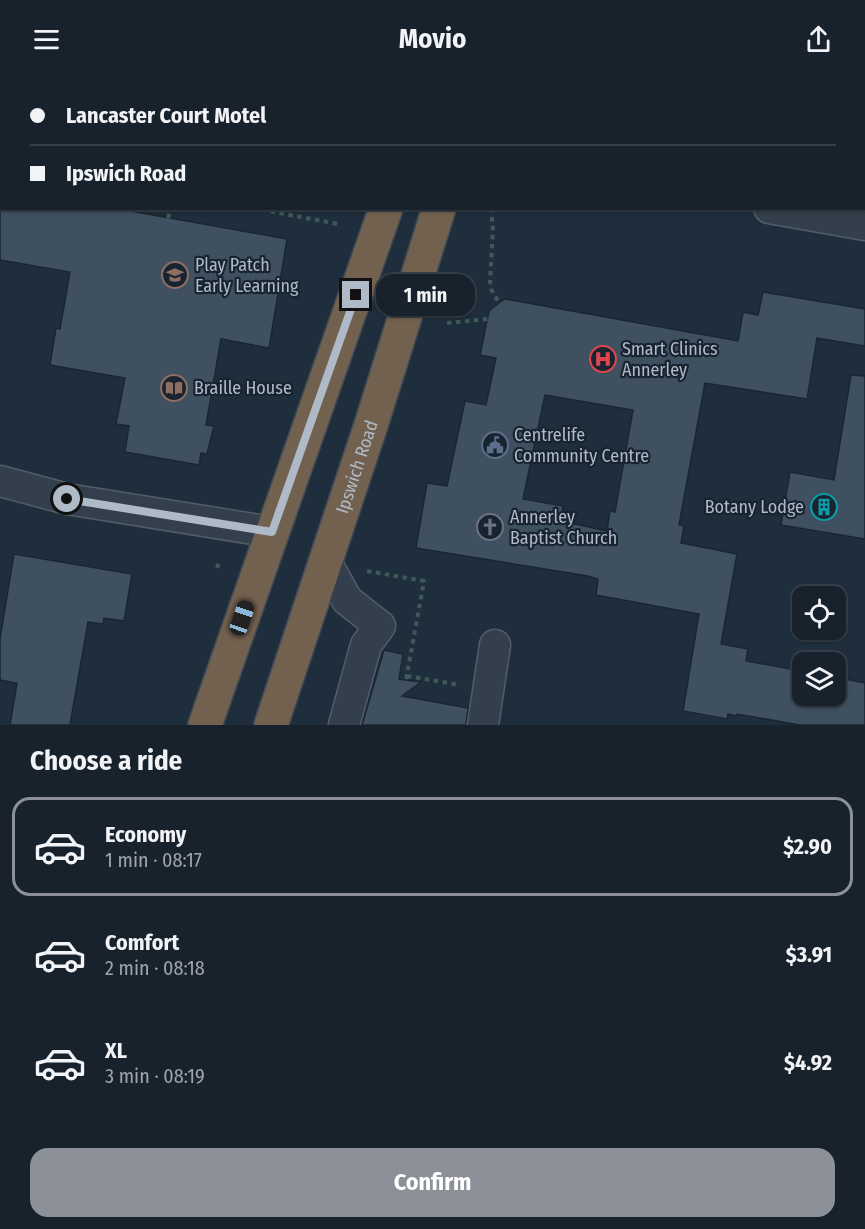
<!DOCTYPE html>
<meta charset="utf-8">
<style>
:root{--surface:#17222d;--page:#242f39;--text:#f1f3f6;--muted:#9ea4aa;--line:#363f49;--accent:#8c9099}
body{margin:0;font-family:"Fira Sans Condensed",sans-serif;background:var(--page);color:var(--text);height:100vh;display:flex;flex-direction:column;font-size:22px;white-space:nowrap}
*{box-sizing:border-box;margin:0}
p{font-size:20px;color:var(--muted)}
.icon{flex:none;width:33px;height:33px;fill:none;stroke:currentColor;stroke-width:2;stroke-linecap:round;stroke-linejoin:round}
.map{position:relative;height:647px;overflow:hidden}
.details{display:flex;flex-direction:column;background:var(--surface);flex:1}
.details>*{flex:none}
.banner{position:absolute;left:0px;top:0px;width:866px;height:132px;box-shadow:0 2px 4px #0004,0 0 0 2px var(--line);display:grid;align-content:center;height:132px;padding:0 30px;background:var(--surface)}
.buttons{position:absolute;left:792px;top:508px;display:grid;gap:12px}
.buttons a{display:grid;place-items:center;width:54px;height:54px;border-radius:12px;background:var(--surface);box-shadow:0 2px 4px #0004,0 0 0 2px var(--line);font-size:30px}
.end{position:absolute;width:27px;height:27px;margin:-14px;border:8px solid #aebac8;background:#111;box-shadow:0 0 0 3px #111}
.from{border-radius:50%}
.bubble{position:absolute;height:42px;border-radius:18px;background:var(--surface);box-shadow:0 2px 4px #0004,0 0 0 2px var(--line);font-size:20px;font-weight:700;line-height:42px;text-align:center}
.car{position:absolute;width:18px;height:36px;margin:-18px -9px;border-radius:8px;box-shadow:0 0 4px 2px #0007;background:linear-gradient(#222 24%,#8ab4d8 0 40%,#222 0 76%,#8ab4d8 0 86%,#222 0)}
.banner b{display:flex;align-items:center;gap:21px;height:57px;font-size:22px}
.banner b+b{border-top:2px solid var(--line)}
.banner i{width:15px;height:15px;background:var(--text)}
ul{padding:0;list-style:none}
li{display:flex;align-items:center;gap:18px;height:99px;margin:0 12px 9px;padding:0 18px;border:3px solid transparent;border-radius:18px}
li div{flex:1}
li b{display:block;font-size:22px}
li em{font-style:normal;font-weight:700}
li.active{border-color:var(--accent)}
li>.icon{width:54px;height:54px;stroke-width:1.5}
h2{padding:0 30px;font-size:27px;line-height:72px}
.button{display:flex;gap:12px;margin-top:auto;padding:12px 30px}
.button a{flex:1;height:69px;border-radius:18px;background:var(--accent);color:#fff;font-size:24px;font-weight:700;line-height:69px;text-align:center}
header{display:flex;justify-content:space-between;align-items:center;height:78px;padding:0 30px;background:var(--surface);font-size:27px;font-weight:700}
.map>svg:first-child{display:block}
</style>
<header><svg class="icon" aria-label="menu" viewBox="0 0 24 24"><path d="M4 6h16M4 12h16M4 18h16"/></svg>Movio<svg class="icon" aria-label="share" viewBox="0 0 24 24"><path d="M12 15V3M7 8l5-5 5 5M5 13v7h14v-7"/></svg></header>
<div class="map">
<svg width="865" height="647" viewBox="0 0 865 647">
<rect width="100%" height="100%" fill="#1f2e3c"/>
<g fill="#3f5060" stroke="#1a2632" stroke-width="1.5" fill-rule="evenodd">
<path d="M 0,126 L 2,130 L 114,130 L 287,161 L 269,270 L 221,261 L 206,347 L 214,348 L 207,376 L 201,375 L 199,387 L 125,374 L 129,348 L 116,346 L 125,300 L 50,287 L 56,250 L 60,251 L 70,194 L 0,182 Z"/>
<path d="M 763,214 L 865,231 L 865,268 L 817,260 L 807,321 L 705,305 L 679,447 L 684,448 L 681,465 L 737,476 L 721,566 L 748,571 L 746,583 L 802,593 L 802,618 L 836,618 L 836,599 L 865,605 L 865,647 L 800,647 L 737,636 L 736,638 L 728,636 L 727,641 L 683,633 L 699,536 L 596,517 L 598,501 L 588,498 L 416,470 L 427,405 L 447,408 L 465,323 L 486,327 L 496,280 L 480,277 L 489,233 L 499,225 L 505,221 L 738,263 L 743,234 L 758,237 ZM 545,317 L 633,332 L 615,434 L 610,433 L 607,453 L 561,443 L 563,428 L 523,421 Z"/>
<path d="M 851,297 L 865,298 L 865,461 L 781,447 L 790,394 L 834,402 Z"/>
<path d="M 14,476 L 132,496 L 124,543 L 104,540 L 103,546 L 88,544 L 70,647 L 10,647 L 17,605 L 0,602 L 0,561 Z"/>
<path d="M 384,572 L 403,576 L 399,601 L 421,604 L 402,618 L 468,630 L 466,647 L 362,647 Z"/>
</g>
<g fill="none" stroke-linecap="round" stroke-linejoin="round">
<defs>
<g id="minor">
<path d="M 521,0 L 521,2"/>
<path d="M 20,2 L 20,0"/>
<path d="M 741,2 L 741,0"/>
<path d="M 0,66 L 2,67"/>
<path d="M 769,130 L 865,147"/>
<path d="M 0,403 L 67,421 L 272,454"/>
<path d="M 326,484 L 347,522 L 380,548 L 366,567 L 344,647"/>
<path d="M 483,647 L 495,567"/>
</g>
<g id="highway">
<path d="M 432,2 L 433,0"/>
<path d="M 488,2 L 488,0"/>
<path d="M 205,647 L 386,130"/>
<path id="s1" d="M 271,647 L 371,347 L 439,130"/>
</g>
</defs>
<use href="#minor" stroke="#515d69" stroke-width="33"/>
<use href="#highway" stroke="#3e4a56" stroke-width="36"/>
<g stroke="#3f5959" stroke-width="4" stroke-dasharray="4.5 4.5" stroke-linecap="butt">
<path d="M 253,130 L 338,146"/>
<path d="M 491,130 L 493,152 L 490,203 L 491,211 L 499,225"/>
<path d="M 168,140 L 171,130"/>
<path d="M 447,245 L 488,241"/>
<path d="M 261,306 L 284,316"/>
<path d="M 217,490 L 219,484"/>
<path d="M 367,493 L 424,503 L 406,602"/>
<path d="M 407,598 L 460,607"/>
</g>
<use href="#minor" stroke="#333f4c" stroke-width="30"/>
<use href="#highway" stroke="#73614f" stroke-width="33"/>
</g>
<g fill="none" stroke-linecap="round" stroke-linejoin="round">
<path stroke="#aebac8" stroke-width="8" d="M 67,421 L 272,454 L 356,217"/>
</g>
<defs>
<symbol id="school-ring" viewBox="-11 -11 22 22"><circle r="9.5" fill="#182430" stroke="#8d6e63" stroke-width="1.5"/><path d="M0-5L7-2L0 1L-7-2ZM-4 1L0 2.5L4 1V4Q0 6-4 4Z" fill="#8d6e63"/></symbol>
<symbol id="hospital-ring" viewBox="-11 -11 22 22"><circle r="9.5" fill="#182430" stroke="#e0444e" stroke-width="1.5"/><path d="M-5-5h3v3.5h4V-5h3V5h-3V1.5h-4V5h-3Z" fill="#e0444e"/></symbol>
<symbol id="library-ring" viewBox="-11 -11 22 22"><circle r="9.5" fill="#182430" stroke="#8d6e63" stroke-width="1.5"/><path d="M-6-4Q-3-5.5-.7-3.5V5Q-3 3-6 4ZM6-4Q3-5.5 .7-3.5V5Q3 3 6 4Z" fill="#8d6e63"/></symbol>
<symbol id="civic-ring" viewBox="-11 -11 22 22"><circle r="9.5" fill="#182430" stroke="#5c6f8a" stroke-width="1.5"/><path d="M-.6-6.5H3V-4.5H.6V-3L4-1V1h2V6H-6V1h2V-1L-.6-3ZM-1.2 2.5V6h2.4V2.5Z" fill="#5c6f8a"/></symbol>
<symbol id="building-ring" viewBox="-11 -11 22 22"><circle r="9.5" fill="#182430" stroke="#0f9aa8" stroke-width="1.5"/><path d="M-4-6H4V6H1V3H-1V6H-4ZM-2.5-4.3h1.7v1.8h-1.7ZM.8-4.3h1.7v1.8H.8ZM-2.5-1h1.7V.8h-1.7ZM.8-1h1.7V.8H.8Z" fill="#0f9aa8"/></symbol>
<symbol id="church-ring" viewBox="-11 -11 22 22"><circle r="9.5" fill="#182430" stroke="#6b7280" stroke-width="1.5"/><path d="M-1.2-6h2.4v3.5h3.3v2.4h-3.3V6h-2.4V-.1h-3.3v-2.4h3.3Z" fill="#6b7280"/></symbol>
</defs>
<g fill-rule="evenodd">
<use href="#school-ring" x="160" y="182" width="30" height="30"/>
<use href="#hospital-ring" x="588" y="266" width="30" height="30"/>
<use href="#library-ring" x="159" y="295" width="30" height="30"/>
<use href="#civic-ring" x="480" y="352" width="30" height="30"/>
<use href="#building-ring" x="809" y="414" width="30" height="30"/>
<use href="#church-ring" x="475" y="434" width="30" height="30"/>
</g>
<g text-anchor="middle" stroke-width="4.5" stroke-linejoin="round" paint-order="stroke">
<g font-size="18" fill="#aebac8" stroke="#182430" text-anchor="start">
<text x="195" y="193">Play Patch<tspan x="195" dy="21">Early Learning</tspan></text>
<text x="622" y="277">Smart Clinics<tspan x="622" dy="21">Annerley</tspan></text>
<text x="194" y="316">Braille House</text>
<text x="514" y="363">Centrelife<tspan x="514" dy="21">Community Centre</tspan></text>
<text x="804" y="435" text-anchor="end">Botany Lodge</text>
<text x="510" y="445">Annerley<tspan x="510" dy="21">Baptist Church</tspan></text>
</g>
<g font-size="18" fill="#aebac8" stroke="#182430">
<text dy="6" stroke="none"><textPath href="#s1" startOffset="272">Ipswich Road</textPath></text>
</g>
</g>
</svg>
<div class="buttons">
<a><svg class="icon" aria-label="locate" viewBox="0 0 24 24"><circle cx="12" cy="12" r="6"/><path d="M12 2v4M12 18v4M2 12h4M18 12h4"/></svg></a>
<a><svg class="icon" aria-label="layers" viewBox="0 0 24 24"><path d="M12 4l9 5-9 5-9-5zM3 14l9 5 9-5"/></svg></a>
</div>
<i class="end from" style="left:67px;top:421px"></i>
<i class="end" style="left:356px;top:217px"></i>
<div class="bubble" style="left:376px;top:196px;width:99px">1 min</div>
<i class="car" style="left:242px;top:540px;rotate:19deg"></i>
<div class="banner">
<b><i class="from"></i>Lancaster Court Motel</b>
<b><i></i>Ipswich Road</b>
</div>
</div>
<section class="details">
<h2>Choose a ride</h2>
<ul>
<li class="active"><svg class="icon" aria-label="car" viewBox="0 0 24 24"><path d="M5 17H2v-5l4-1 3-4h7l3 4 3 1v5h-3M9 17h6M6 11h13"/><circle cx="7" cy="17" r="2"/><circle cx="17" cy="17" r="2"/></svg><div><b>Economy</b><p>1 min · 08:17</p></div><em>$2.90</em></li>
<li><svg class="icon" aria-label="car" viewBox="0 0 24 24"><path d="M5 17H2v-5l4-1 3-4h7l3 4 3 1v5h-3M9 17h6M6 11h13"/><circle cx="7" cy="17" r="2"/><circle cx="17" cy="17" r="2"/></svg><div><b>Comfort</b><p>2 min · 08:18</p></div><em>$3.91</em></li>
<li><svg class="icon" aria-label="car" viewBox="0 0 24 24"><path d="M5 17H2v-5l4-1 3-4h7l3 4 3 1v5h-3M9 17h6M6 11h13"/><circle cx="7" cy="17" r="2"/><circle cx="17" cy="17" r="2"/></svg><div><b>XL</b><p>3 min · 08:19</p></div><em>$4.92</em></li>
</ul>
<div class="button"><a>Confirm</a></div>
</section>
